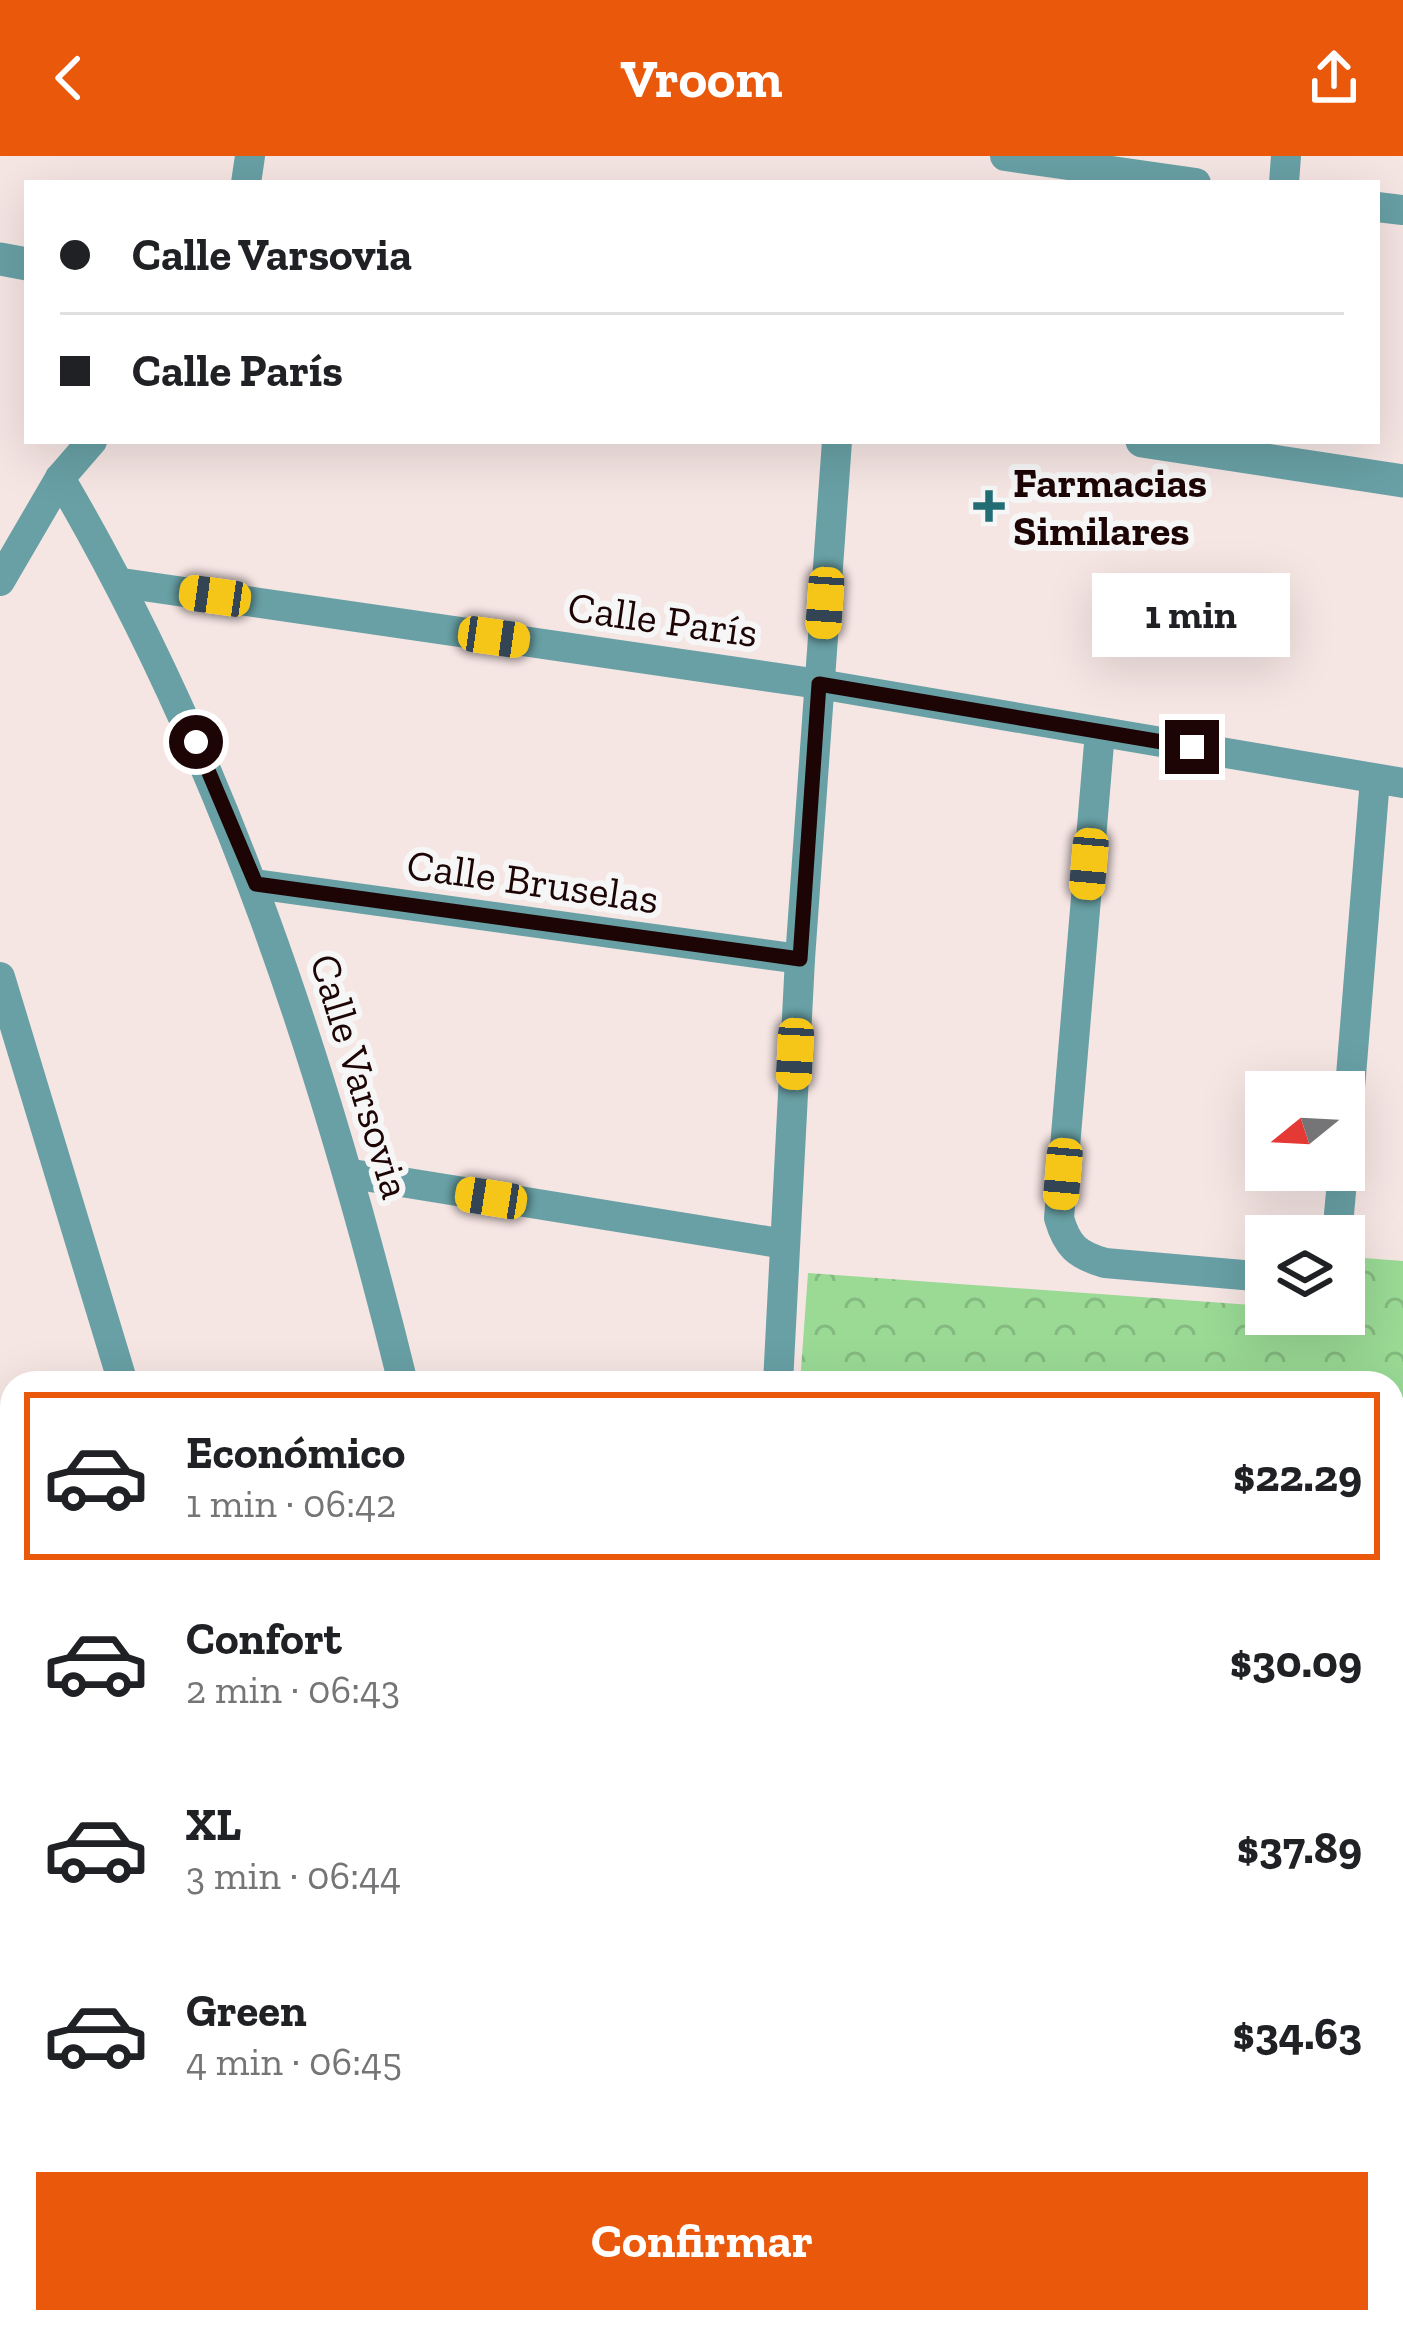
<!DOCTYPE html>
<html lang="es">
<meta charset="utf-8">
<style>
:root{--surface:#fff;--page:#f2f2f2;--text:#202124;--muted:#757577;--line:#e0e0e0;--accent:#ea580c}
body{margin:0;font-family:"Zilla Slab",serif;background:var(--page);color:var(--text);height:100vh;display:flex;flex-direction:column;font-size:45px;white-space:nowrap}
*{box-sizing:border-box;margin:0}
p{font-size:39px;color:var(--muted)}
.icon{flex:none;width:66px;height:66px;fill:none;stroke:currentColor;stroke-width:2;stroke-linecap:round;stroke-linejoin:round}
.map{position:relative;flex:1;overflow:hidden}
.side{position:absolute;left:0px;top:1215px;width:1404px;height:963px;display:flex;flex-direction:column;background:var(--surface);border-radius:36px 36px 0 0;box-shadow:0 12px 48px #0002}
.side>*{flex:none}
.top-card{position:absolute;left:24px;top:24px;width:1356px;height:264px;border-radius:0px;box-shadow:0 12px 48px #0002;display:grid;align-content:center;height:264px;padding:0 36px;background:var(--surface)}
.needle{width:78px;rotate:252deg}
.buttons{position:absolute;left:1245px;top:915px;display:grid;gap:24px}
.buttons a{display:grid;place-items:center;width:120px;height:120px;border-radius:0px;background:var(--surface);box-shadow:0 12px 48px #0002;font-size:60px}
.end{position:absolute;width:54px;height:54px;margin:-27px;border:15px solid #1d0405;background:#fff;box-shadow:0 0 0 6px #fff}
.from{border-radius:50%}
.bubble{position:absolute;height:84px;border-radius:0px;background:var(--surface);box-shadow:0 12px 48px #0002;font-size:39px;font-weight:700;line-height:84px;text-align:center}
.car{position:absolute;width:36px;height:72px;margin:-36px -18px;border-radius:15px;box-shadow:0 0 9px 3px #0007;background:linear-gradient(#f5c518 24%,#345 0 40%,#f5c518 0 76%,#345 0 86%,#f5c518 0)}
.top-card b{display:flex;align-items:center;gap:42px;height:114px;font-size:45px}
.top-card b+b{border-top:3px solid var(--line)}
.top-card i{width:30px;height:30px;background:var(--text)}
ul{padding:21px 0 0;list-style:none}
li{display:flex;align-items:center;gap:36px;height:168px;margin:0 24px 18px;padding:0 12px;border:6px solid transparent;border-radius:0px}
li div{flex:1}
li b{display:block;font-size:45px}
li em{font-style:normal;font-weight:700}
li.on{border-color:var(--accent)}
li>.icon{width:108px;height:108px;stroke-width:1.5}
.cta{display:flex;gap:24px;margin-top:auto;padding:24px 36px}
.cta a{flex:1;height:138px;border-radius:0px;background:var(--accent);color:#fff;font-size:48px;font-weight:700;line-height:138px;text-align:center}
header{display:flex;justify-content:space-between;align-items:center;height:156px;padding:0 36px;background:var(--accent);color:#fff;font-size:54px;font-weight:700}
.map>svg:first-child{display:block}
</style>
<header><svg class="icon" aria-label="back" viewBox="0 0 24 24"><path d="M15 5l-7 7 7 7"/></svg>Vroom<svg class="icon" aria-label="share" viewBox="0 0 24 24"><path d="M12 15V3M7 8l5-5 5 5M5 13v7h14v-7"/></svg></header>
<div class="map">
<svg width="1403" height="2176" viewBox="0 0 1403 2176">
<defs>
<pattern id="forest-crowns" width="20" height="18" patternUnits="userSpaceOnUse" patternTransform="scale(3)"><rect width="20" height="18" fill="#9ada95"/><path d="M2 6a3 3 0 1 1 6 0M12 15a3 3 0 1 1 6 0" fill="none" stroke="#84b97f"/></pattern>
</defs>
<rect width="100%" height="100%" fill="#f5e5e3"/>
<g fill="url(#forest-crowns)">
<path d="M 1351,1101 L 1403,1105 L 1403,1534 L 1392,1533 L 1392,1227 L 800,1227 L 808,1117 L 1266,1150 L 1266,1158 L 1344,1158 L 1350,1155 Z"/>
<path d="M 12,1863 L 12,2166 L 337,2166 L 340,2176 L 0,2176 L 0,1866 Z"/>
</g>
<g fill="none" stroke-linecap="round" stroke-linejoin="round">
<g stroke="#ad9a99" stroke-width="6" stroke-dasharray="3 9" stroke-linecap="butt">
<path d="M 0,1968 L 12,2012"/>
<path d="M 0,2152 L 12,2149"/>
<path d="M 245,2166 L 248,2176"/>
<path d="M 342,2166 L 345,2176"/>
</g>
<g stroke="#68a0a5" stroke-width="30">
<path d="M 1005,0 L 1196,27"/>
<path d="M 246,27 L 250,0"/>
<path d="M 1284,27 L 1286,0"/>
<path d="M 1377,51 L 1403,54"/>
<path d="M 60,322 C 225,603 325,911 403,1227"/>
<path d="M 0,425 L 60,322 L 92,285"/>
<path d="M 122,427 L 819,528 L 1403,627"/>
<path d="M 1100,576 L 1059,1062 C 1067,1090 1077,1099 1105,1107 L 1266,1121"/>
<path d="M 255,728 L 800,803"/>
<path d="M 0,821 L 123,1227"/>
<path d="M 1344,1006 L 1375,623"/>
<path d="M 352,1018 L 785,1088"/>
<path d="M 1337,1080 L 1343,1014"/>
<path d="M 778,1227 L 800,803 L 837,285"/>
<path d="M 0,1626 L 12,1669"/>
<path d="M 0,1839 L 12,1836"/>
<path d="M 1392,2041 L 1403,2043"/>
<path d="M 383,2166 L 386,2176"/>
<path d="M 616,2166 L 661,2176"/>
</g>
<g stroke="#68a0a5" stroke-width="33">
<path d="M 0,103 L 27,108"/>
<path d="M 1142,285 L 1403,325"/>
</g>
</g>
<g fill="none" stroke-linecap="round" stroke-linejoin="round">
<path stroke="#1d0405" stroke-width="15" d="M 196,586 L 256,728 L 800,803 L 819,528 L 1192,591"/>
</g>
<path fill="#226d73" stroke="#f6f6f6" stroke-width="4.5" d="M983 332h12v12h12v12h-12v12h-12v-12h-12v-12h12z"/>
<g text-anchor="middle" stroke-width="12" stroke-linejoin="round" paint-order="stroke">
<g font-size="42" font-weight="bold" fill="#1d0405" stroke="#f6f6f6" text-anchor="start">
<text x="1013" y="341">Farmacias<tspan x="1013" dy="48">Similares</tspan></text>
</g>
<g font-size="42" fill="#1d0405" stroke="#f6f6f6">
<text transform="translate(663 463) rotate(8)" y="15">Calle París</text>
<text transform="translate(533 725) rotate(8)" y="15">Calle Bruselas</text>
<text transform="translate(361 920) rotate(73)" y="15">Calle Varsovia</text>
</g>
</g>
</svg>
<div class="buttons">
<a><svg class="needle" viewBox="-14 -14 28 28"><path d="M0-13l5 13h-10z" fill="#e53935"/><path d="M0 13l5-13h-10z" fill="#757577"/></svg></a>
<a><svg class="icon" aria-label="layers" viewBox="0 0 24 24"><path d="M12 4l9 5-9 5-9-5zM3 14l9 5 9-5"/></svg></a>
</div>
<i class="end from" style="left:196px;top:586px"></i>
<i class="end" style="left:1192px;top:591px"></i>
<div class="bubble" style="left:1092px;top:417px;width:198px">1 min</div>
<i class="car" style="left:215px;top:440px;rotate:278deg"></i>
<i class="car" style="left:825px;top:447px;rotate:184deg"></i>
<i class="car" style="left:494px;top:481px;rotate:98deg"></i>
<i class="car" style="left:1089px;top:708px;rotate:185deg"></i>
<i class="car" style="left:795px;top:898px;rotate:183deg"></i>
<i class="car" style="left:1063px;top:1018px;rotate:185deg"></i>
<i class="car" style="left:491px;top:1042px;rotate:279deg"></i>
<div class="top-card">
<b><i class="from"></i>Calle Varsovia</b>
<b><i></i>Calle París</b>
</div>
<section class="side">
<ul>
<li class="on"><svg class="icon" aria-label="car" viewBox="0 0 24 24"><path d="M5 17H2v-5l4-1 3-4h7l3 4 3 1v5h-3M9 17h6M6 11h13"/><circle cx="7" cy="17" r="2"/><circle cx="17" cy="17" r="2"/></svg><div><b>Económico</b><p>1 min · 06:42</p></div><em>$22.29</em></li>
<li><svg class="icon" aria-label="car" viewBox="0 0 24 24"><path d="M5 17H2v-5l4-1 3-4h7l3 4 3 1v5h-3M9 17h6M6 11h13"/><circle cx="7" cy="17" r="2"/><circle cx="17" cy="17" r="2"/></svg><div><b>Confort</b><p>2 min · 06:43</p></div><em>$30.09</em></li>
<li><svg class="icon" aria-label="car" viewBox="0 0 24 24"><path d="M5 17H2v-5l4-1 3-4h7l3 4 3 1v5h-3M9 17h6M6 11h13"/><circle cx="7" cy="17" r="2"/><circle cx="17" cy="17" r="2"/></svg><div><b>XL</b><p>3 min · 06:44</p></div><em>$37.89</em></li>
<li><svg class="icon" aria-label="car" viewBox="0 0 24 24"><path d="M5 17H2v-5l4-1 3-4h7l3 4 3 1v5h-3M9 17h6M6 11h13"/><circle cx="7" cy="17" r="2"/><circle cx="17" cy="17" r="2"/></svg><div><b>Green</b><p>4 min · 06:45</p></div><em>$34.63</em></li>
</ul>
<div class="cta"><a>Confirmar</a></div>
</section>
</div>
